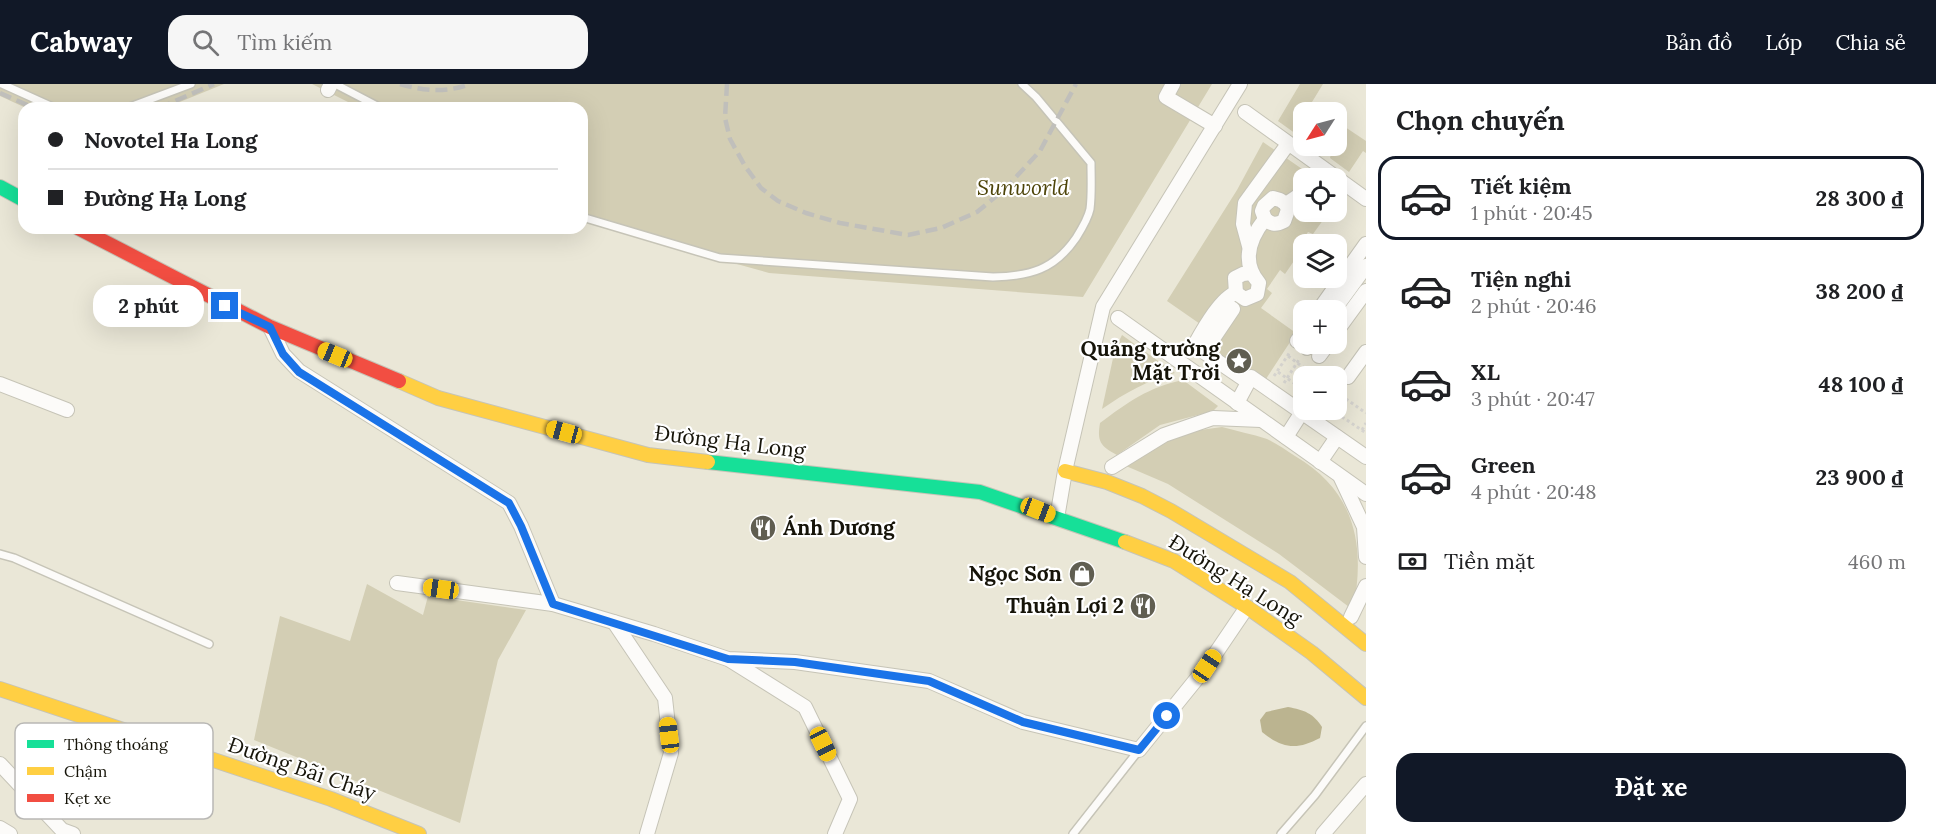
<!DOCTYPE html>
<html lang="vi">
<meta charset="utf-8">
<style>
:root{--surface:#fff;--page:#f6f6f6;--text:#202124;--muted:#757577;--line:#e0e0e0;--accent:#111827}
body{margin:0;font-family:Lora,serif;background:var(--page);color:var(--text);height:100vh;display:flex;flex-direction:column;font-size:22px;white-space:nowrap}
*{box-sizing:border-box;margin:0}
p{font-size:20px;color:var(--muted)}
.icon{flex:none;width:33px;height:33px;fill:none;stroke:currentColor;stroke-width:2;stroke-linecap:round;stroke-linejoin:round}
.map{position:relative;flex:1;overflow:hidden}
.drawer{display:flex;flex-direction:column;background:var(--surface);width:570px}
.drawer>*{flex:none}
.hud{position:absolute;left:18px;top:18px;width:570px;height:132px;border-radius:18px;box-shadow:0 6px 24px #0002;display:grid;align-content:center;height:132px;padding:0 30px;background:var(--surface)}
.needle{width:39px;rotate:234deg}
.buttons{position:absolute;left:1293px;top:18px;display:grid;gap:12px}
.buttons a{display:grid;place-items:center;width:54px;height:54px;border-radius:12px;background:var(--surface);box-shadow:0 6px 24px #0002;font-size:30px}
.end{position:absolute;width:27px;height:27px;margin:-14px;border:8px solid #1a73e8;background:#fff;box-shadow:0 0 0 3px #fff}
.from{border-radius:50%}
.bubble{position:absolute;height:42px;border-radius:18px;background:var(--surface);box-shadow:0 6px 24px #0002;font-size:20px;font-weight:800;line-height:42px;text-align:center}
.car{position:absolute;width:18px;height:36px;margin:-18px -9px;border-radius:8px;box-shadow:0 0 4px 2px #0007;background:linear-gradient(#f5c518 24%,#345 0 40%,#f5c518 0 76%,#345 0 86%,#f5c518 0)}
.hud b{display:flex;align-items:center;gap:21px;height:57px;font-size:22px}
.hud b+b{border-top:2px solid var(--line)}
.hud i{width:15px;height:15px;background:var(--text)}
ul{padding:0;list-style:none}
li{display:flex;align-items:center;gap:18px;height:84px;margin:0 12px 9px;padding:0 18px;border:3px solid transparent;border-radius:18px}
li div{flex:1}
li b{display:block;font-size:22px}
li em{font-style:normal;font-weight:800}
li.on{border-color:var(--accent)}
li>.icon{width:54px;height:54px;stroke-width:1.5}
h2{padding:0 30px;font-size:27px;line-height:72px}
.pay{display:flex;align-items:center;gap:15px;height:66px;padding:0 30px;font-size:22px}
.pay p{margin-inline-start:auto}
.button{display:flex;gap:12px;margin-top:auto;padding:12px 30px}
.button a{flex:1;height:69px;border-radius:18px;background:var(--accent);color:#fff;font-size:24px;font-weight:800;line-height:69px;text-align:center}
header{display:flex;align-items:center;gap:36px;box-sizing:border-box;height:84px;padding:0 30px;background:var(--accent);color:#fff}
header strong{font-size:28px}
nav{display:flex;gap:33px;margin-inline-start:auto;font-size:21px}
.search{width:420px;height:54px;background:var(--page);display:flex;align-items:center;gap:15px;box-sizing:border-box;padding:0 21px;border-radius:18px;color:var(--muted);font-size:22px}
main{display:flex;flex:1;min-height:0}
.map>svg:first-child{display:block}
</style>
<header>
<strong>Cabway</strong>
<div class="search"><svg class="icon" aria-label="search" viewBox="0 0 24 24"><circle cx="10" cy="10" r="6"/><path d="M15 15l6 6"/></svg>Tìm kiếm</div>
<nav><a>Bản đồ</a><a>Lớp</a><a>Chia sẻ</a></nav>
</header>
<main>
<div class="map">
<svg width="1366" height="750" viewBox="0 0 1366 750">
<rect width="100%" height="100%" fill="#eae7d7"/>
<g fill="#d3ceb4">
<path d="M 0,0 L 224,0 L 165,24 L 26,24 L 0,12 Z"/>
<path d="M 312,0 L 1212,0 L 1083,213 L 769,189 L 582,137 L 582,24 L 360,24 Z"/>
<path d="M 1300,0 L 1323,0 L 1312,18 L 1326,28 L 1304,28 L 1303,55 L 1278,37 Z"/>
<path d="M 1342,41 L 1366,57 L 1366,69 L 1363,67 L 1349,88 L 1330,74 L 1333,62 L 1336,62 L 1337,48 Z"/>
<path d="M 1263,58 L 1315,94 L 1304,94 L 1304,128 L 1324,128 L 1323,130 L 1326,132 L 1313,150 L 1308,148 L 1294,167 L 1298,171 L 1285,190 L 1280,186 L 1267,205 L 1272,209 L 1261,224 L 1296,249 L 1260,304 L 1207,266 L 1203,242 L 1167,217 L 1237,106 Z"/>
<path d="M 1122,251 L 1175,289 C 1148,296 1125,309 1102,325 L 1115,265 Z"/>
<path d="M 1183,296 L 1218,322 L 1213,327 L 1160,341 L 1117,371 C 1100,362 1097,357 1100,339 C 1128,318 1149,303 1183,296 Z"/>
<path d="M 1222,343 C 1236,347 1252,350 1267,355 C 1276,359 1286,366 1295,372 C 1355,407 1366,461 1353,526 L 1279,470 L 1168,400 L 1126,382 L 1167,357 L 1186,348 Z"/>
<path d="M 367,500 L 423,531 L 428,512 L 526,526 L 498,576 L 460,739 L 254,656 L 280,532 L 350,557 Z"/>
</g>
<path fill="#bbb490" d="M 1288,623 C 1304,626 1313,629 1322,643 L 1320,654 C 1297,666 1283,665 1262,648 L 1260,636 L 1266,628 Z"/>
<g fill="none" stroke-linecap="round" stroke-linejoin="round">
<defs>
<g id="lane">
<path d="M 2,0 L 55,24"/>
<path d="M 335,0 L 381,24"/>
<path d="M 127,24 L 191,0"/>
<path d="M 582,133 L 720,174 L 993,193 C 1030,192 1054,186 1076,154 C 1081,146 1088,135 1090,125 C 1092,110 1091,94 1091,79 L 1036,13 L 1022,0"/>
<path d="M 0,470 L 14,474 L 209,560"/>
<path d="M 1073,750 L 1139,666"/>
<path d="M 1281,750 L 1315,711 L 1366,642"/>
</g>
<g id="street">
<path d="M 1173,0 L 1166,13 L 1215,42"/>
<path d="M 328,6 L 331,0"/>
<path d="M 1245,28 L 1366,115"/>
<path d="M 1265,135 L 1262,127 L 1264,122 L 1273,114 L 1280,116 L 1286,120"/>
<path d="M 1249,162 L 1243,140 L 1245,119 L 1288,60"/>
<path d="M 1236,209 L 1235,194 L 1243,190 L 1251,189"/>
<path d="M 1319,226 L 1366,160"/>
<path d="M 1334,226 L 1366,182"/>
<path d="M 1118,234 L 1366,410"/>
<path d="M 270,243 L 283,270 L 299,287 L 509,419 L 521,442 L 553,520 L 654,550 L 728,575 L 795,578 L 929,597 L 1023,638 L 1139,666 L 1207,582 L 1247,523"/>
<path d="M 1336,248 L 1366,207"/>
<path d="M 1297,257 L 1304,248"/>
<path d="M 1307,264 L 1310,260"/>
<path d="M 1319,272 L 1328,260"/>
<path d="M 1348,293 L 1366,268"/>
<path d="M 1248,298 L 1204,268 L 1233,225 L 1228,222 L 1198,265 L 1194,262 C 1202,248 1221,213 1236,209 L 1245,215 L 1257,210 L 1259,199 C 1241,178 1249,155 1265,135 C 1272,141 1276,141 1284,137 L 1288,126 L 1286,120 L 1304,108"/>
<path d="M 0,300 L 67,326"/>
<path d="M 1237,319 L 1251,293 L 1366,373"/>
<path d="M 1286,353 L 1302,328"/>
<path d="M 1320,378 L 1337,353"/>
<path d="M 1112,383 L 1164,351 L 1213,334 L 1261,336"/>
<path d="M 1341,394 L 1364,443 L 1366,473"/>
<path d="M 1057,434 L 1065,387 L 1103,223 L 1240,0"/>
<path d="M 397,499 L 553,520"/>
<path d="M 1351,533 L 1366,502"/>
<path d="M 614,538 L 665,614 L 671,669 L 647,750"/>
<path d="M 730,576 L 805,623 L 850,715 L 835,750"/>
<path d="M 0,680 L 62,746 L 73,750"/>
<path d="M 0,744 L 10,750"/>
<path d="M 1323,750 L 1366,700"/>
</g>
<g id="fast">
<path d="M 0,103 L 24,116"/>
<path d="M 708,378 L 980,408 L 1125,458"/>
</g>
<g id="slow">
<path d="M 399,297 L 438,314 L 648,371 L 708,378"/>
<path d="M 1065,387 L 1107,398 L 1142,412 L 1171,427 L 1290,498 L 1366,560"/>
<path d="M 1125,458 L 1174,477 L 1247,523 L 1312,569 L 1366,614"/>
<path d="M 0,605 L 331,715 L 419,750"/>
</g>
<path id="jam" d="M 78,144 L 270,243 L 399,297"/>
</defs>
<use href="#lane" stroke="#c6c4b7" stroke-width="10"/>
<use href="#street" stroke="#c6c4b7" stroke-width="16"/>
<use href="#fast" stroke="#c6c4b7" stroke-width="16"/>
<use href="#slow" stroke="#c6c4b7" stroke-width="16"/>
<use href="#jam" stroke="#c6c4b7" stroke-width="16"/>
<g stroke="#d6d4cf" stroke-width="3" stroke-dasharray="3 3" stroke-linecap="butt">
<path d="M 1288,272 L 1315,292"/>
<path d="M 1278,288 L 1304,306"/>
<path d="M 1274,292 L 1290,268"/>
<path d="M 1284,299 L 1300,274"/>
<path d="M 1299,303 L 1304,296"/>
<path d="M 1336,308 L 1366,329"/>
<path d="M 1332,326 L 1366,349"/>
<path d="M 1362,346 L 1366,339"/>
</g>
<use href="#lane" stroke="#fcfbf9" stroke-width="7"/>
<use href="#street" stroke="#fcfbf9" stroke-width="14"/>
<use href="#fast" stroke="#16e098" stroke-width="14"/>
<use href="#slow" stroke="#ffcf43" stroke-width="14"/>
<use href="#jam" stroke="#f24e42" stroke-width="14"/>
<g stroke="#c0bfbb" stroke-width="4.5" stroke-dasharray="12 6" stroke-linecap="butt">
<path d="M 400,0 C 424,7 446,9 470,0"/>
<path d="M 727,0 L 725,34 L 730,55 L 745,82 L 761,104 L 778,117 L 806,129 L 840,139 L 908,151 L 941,144 L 977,128 L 1005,105 L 1040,67 L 1076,0"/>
<path d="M 0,9 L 34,24"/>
<path d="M 159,24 L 214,0"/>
</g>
</g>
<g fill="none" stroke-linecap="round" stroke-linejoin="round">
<path stroke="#1a73e8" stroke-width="8" d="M 225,222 L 270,243 L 283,270 L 299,288 L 509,419 L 521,442 L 553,520 L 728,575 L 795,578 L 929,597 L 1023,638 L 1139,666 L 1167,632"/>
</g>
<defs>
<symbol id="sight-disc" viewBox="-11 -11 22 22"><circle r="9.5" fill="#605e51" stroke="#fff"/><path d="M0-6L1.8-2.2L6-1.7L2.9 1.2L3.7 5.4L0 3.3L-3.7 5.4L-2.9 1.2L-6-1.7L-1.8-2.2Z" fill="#fff"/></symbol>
<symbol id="restaurant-disc" viewBox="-11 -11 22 22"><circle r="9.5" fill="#605e51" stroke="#fff"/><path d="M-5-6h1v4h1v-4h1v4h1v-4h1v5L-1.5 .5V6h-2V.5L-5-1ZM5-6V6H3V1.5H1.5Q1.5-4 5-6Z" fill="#fff"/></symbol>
<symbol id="shop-disc" viewBox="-11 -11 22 22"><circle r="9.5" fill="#605e51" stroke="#fff"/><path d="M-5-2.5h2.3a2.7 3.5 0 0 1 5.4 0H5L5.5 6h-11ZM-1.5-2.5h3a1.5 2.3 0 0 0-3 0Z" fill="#fff"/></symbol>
</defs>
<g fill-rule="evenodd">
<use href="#sight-disc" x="1224" y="262" width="30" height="30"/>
<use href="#restaurant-disc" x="748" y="429" width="30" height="30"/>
<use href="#shop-disc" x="1067" y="475" width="30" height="30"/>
<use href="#restaurant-disc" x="1128" y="507" width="30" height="30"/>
</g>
<g text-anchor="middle" stroke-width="4.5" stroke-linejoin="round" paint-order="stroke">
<g font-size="21" font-style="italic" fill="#4d4409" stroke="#fff">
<text x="1023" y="111">Sunworld</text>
</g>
<g font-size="21" font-weight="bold" fill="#161409" stroke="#fff" text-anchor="end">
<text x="1220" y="272">Quảng trường<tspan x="1220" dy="24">Mặt Trời</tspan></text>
<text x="783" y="451" text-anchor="start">Ánh Dương</text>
<text x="1062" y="497">Ngọc Sơn</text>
<text x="1124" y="529">Thuận Lợi 2</text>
</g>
<g font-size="21" fill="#161409" stroke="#fff">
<text transform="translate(730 358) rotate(7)" y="7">Đường Hạ Long</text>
<text transform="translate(1235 496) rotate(32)" y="7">Đường Hạ Long</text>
<text transform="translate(302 685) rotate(19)" y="7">Đường Bãi Cháy</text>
</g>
</g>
<rect x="15" y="639" width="198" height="96" rx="9" fill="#fff" stroke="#b9b8b5" stroke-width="1.5"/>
<rect x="27" y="656" width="27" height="8" fill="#16e098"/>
<rect x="27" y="683" width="27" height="8" fill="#ffcf43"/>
<rect x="27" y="710" width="27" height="8" fill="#f24e42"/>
<g font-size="16" fill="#161409">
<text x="64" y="666">Thông thoáng</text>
<text x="64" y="693">Chậm</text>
<text x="64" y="720">Kẹt xe</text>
</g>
</svg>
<div class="buttons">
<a><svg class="needle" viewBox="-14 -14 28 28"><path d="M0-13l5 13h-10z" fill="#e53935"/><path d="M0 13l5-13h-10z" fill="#757577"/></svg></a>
<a><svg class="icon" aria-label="locate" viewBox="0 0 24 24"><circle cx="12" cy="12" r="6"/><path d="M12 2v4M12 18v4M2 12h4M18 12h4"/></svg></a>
<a><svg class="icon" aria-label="layers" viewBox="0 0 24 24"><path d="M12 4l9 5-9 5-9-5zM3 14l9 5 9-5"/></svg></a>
<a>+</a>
<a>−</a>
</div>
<i class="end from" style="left:1167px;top:632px"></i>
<i class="end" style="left:225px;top:222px"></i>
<div class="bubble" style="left:93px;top:201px;width:111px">2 phút</div>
<i class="car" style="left:335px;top:271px;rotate:292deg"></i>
<i class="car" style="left:564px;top:348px;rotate:285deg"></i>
<i class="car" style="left:1038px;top:426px;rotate:111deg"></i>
<i class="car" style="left:441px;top:505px;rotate:278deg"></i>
<i class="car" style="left:1207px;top:582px;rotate:34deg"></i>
<i class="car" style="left:669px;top:651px;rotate:353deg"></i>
<i class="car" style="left:823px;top:660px;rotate:154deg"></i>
<div class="hud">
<b><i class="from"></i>Novotel Ha Long</b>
<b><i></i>Đường Hạ Long</b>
</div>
</div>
<section class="drawer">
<h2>Chọn chuyến</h2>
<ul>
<li class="on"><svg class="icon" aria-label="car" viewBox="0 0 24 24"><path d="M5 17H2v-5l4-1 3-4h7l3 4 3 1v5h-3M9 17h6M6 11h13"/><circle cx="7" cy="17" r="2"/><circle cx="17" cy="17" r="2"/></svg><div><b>Tiết kiệm</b><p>1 phút · 20:45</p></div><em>28 300 ₫</em></li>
<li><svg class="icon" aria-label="car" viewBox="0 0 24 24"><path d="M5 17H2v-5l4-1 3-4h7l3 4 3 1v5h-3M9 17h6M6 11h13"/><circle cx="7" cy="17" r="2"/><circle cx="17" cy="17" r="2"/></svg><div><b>Tiện nghi</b><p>2 phút · 20:46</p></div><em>38 200 ₫</em></li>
<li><svg class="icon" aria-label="car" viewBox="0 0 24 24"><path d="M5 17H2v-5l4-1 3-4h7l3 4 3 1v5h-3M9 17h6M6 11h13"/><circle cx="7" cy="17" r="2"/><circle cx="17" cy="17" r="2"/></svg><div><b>XL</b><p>3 phút · 20:47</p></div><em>48 100 ₫</em></li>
<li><svg class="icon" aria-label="car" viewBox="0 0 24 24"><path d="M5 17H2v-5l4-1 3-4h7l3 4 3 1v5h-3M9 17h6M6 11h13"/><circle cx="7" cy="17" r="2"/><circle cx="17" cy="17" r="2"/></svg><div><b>Green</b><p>4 phút · 20:48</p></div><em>23 900 ₫</em></li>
</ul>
<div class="pay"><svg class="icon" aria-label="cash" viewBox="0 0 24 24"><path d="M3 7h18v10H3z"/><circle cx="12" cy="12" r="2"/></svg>Tiền mặt<p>460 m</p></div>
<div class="button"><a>Đặt xe</a></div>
</section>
</main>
